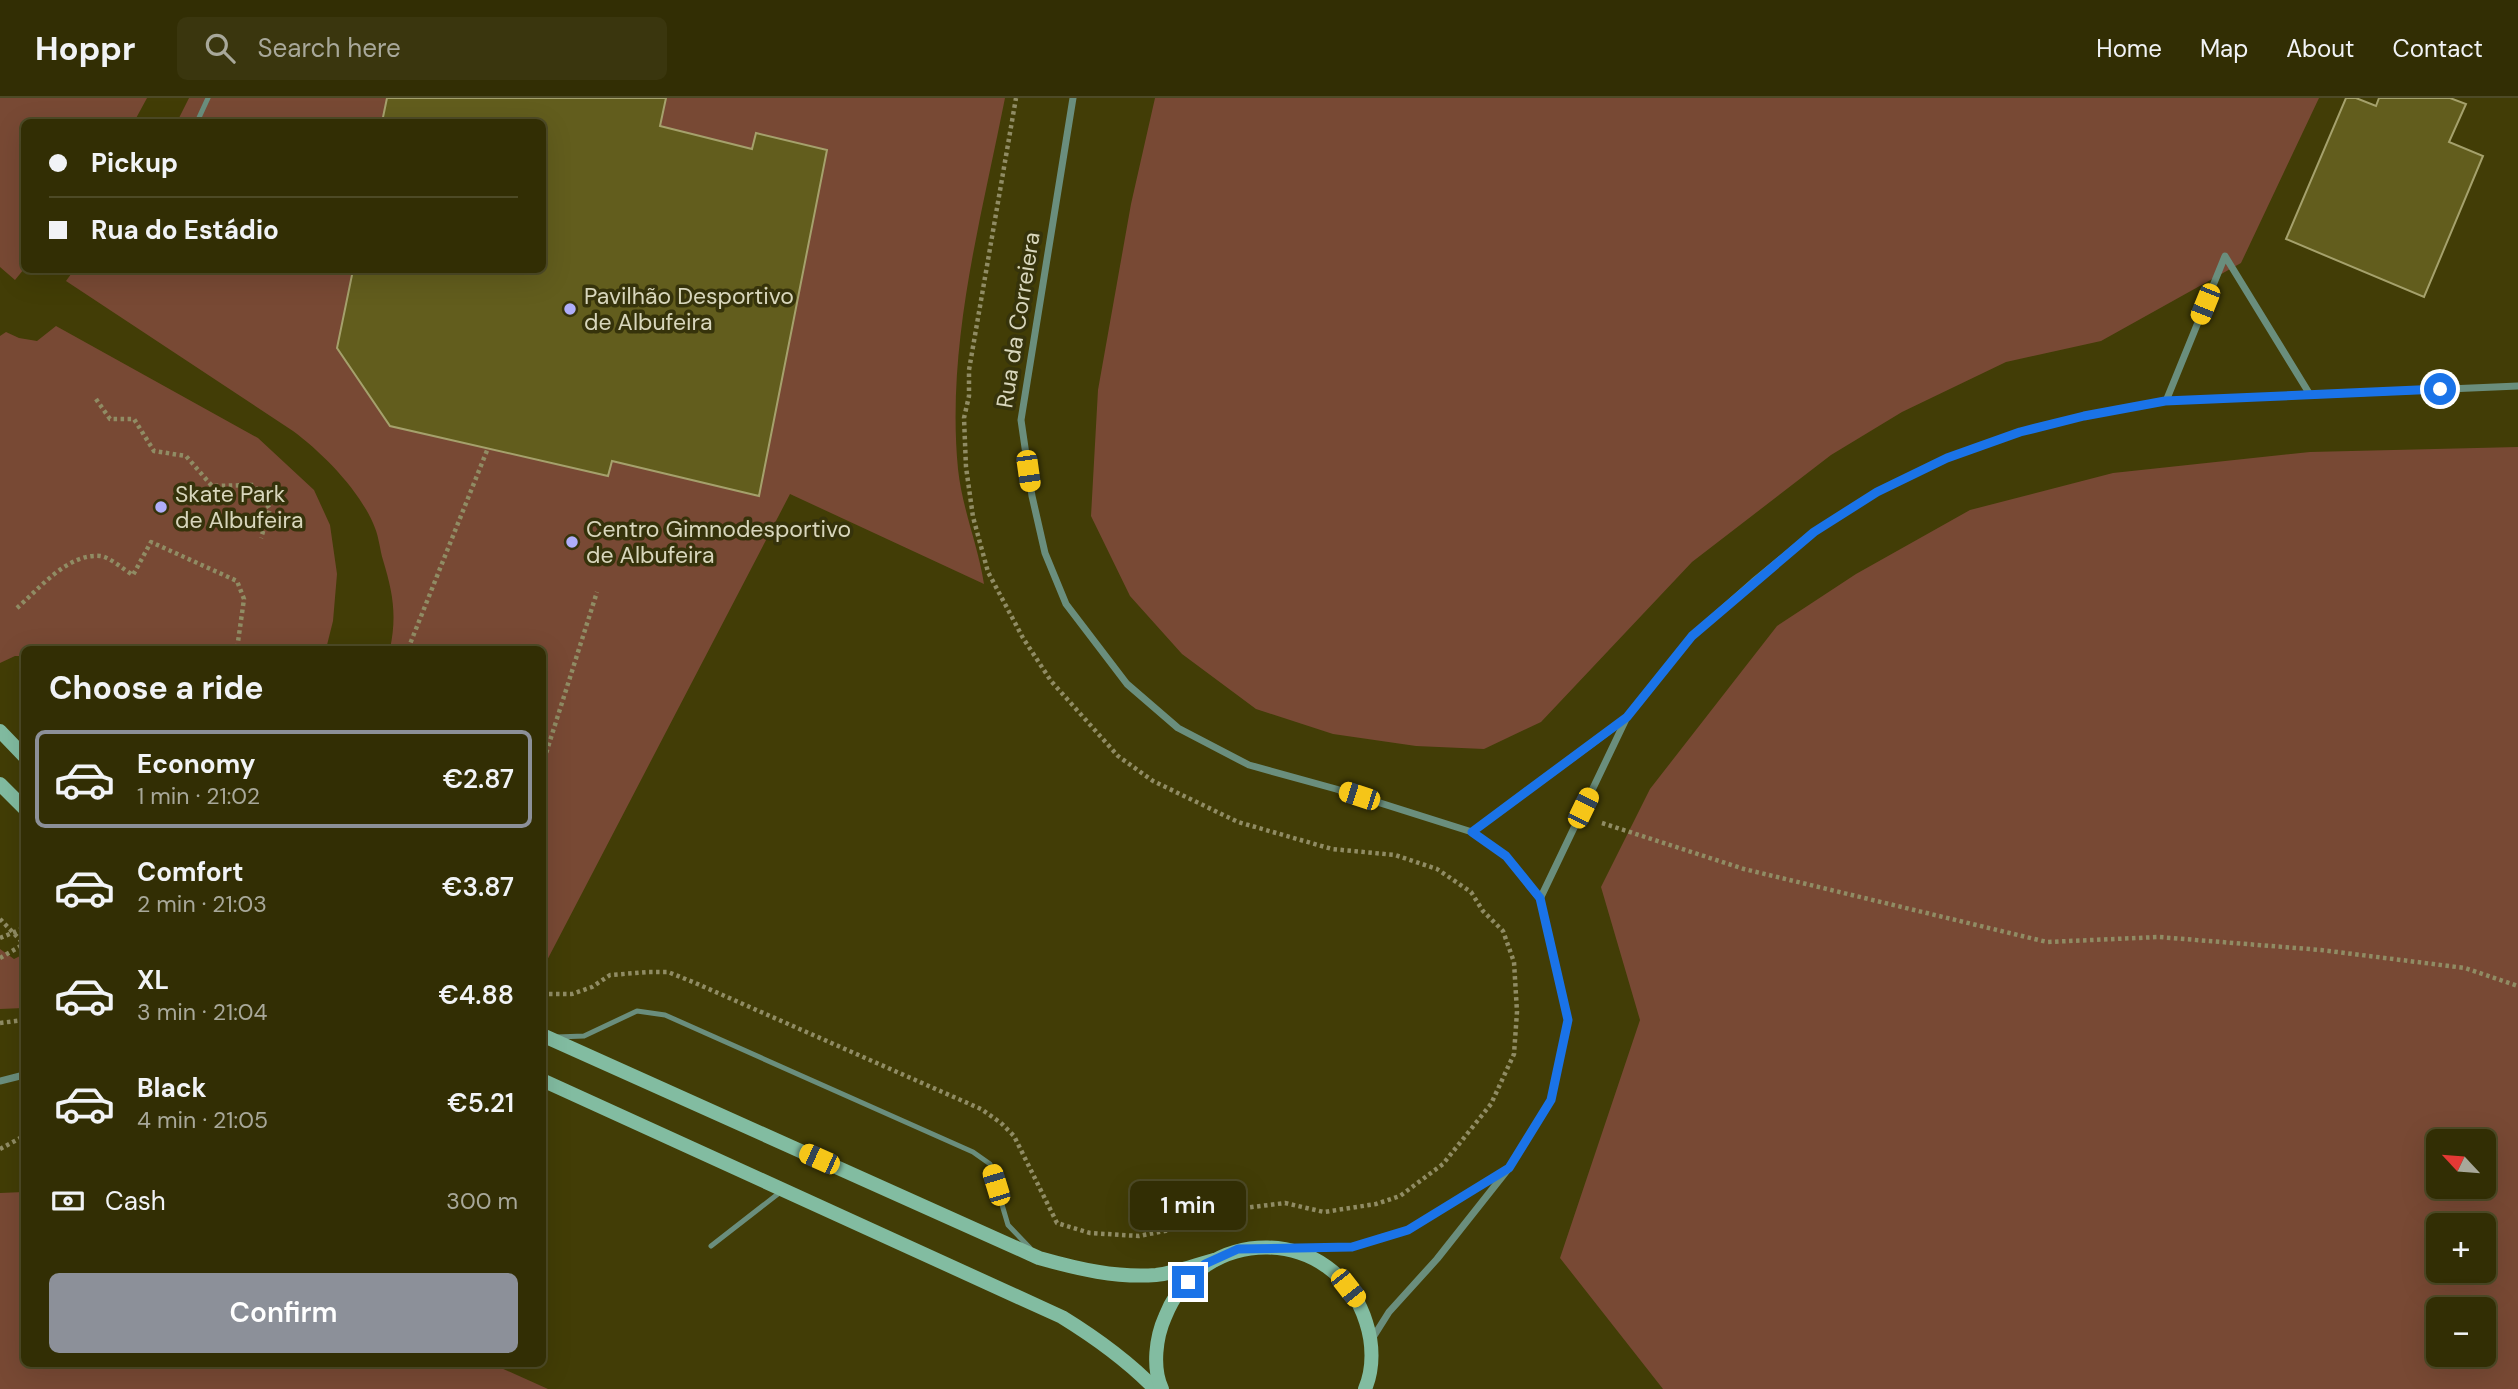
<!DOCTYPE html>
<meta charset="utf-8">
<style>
:root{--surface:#322e04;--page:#3a360e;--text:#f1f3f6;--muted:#a8a89a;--line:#4d4a26;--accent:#8c9099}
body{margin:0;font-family:"DM Sans",sans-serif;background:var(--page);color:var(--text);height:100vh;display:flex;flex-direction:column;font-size:26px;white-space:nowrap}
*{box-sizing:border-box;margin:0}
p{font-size:23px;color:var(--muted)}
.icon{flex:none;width:38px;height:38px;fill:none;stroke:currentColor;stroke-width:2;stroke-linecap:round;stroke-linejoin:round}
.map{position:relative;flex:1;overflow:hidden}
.drawer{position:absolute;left:21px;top:548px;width:525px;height:721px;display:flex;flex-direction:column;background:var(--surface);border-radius:10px;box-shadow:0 7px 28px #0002,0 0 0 2px var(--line)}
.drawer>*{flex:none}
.hud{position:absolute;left:21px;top:21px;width:525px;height:154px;border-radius:10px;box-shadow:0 7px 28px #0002,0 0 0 2px var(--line);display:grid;align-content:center;height:154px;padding:0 28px;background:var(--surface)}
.needle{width:46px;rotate:296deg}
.fabs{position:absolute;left:2426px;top:1031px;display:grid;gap:14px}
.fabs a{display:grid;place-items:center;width:70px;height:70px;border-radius:10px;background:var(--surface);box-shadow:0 7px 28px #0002,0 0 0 2px var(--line);font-size:35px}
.end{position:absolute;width:32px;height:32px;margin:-16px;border:9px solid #1a73e8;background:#fff;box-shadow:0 0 0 4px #fff}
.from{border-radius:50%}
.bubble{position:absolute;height:49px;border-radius:10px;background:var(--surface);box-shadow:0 7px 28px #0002,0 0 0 2px var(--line);font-size:23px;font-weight:600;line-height:49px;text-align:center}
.car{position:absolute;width:21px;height:42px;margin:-21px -10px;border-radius:9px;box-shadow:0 0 5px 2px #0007;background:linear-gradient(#f5c518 24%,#345 0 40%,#f5c518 0 76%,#345 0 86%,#f5c518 0)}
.hud b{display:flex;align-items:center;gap:24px;height:66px;font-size:26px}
.hud b+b{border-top:2px solid var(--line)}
.hud i{width:18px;height:18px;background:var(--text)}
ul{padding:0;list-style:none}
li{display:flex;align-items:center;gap:21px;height:98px;margin:0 14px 10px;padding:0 14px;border:4px solid transparent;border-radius:10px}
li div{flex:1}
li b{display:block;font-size:26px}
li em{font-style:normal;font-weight:600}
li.current{border-color:var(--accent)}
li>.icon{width:63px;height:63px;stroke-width:1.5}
h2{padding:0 28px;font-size:32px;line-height:84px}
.pay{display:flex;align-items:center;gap:18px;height:77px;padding:0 28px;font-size:26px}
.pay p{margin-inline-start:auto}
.button{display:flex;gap:14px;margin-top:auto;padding:14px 28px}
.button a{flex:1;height:80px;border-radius:10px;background:var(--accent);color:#fff;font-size:28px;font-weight:600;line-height:80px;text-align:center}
header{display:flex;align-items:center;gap:42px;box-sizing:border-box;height:98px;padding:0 35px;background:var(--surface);border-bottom:2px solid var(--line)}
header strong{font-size:33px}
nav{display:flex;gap:38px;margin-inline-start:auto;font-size:24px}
.search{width:490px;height:63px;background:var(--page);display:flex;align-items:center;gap:18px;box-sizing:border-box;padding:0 24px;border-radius:10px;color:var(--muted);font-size:26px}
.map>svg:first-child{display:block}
</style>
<header>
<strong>Hoppr</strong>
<div class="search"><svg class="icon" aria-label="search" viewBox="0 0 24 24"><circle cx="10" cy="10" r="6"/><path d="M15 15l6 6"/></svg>Search here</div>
<nav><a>Home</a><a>Map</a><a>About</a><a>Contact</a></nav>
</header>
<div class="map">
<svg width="2518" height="1291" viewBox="0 0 2518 1291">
<rect width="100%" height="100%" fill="#423d06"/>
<g fill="#784934" fill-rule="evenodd">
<path d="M 0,0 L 147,0 L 134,24 L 24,24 L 24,171 L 15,182 L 0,169 Z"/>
<path d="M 189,0 L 1005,0 C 981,122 946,246 958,371 C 962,410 978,447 984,486 L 790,396 L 543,870 L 542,551 L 390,551 C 397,517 393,495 383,462 C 380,452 379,440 375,430 C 362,395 323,355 293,333 L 66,183 L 74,172 L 542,172 L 542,24 L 177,24 Z"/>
<path d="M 1155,0 L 2319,0 L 2241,165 L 2101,243 L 2006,264 L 1902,314 L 1831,357 L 1692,464 L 1541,624 L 1484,651 L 1416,648 L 1333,636 L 1256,611 L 1182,556 L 1130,498 L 1091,418 L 1098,292 L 1131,106 Z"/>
<path d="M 56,228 L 258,340 L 314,392 L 330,427 L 337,476 L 333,523 L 326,551 L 24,551 L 24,558 L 15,558 L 0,565 L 0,238 L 6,234 L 19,240 L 37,243 Z"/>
<path d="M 2518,349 L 2518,1291 L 1663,1291 L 1560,1160 L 1640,922 L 1601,789 L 1650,691 L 1777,528 L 1856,476 L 1970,412 L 2113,375 L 2310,354 ZM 2438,1043 L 2483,1043 L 2483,1088 L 2438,1088 ZM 2438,1127 L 2483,1127 L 2483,1172 L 2438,1172 ZM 2438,1211 L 2483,1211 L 2483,1256 L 2438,1256 Z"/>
<path d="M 0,851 L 14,861 L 24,856 L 24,910 L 0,911 Z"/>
<path d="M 24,1094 L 24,1265 L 490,1265 L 548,1291 L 0,1291 L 0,1095 Z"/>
</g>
<g fill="#625d1d" stroke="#a5a16c" stroke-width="2">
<path d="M 387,0 L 666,0 L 660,28 L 752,51 L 756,35 L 827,52 L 759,398 L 612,363 L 608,378 L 390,328 L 337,250 L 353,172 L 542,172 L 542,24 L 382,24 Z"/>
<path d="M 2346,0 L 2356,0 L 2376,8 L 2379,0 L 2450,0 L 2466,6 L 2449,44 L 2483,58 L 2424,199 L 2286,141 Z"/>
</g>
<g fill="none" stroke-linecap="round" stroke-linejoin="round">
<g stroke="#908c64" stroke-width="4.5" stroke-dasharray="3.5 3.5" stroke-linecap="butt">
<path d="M 96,301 L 110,321 L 134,321 L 154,353 L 186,358 L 212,388 L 254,387 L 270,411 L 261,440"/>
<path d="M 17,510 C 39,491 68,455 100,458 C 110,459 124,472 133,477 L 151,444 L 237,483 L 244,501 L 237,551"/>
<path d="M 408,551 L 488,350"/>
<path d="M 542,668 L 597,494"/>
<path d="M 1602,725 L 1744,771 L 2047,844 L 2159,839 L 2321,852 L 2465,870 L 2518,888"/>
<path d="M 0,821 L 24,846"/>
<path d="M 0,840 L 24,830"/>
<path d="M 0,860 L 24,846"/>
<path d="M 542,896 L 572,896 L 592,889 L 610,877 L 649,874 L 668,874 L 693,884 L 981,1011 L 1001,1025 L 1014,1038 L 1057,1125 L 1090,1135 L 1139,1138 L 1190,1128 L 1208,1117 L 1228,1112 L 1285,1105 L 1324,1114 L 1376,1106 L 1400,1098 L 1443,1066 L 1491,1006 L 1514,956 L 1517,914 L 1514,864 L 1503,833 L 1483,813 L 1471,794 L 1437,771 L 1395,757 L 1332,751 L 1238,724 L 1153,683 L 1118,658 L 1051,583 L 1023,540 L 988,474 L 973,419 L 966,369 L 964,320 L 969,298 L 969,272 L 1016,0"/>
<path d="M 0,925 L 24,922"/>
<path d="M 0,1051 L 24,1038"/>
</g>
<g stroke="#6a8e7d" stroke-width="5">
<path d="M 197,24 L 208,0"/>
<path d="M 557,939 L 584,938 L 637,913 L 665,917 L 973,1054 L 990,1066 L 1008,1127 L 1030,1150"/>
<path d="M 711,1148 L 783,1092"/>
</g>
<g stroke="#6a8e7d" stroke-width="7">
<path d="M 1073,0 L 1021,322 L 1032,398 L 1045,455 L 1066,506 L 1127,586 L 1178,630 L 1249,667 L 1336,691 L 1472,734 L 1506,758 L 1540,801 L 1568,922 L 1551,1002 L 1509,1070 L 1437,1161 L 1389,1214 L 1372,1241"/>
<path d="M 2166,303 L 2225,158 L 2309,295"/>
<path d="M 1472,734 L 1624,622"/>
<path d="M 1540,801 L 1627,619 L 1692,538 L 1753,484 L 1814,434 L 1877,394 L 1947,360 L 2020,334 L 2084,318 L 2166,303 L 2518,288"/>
<path d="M 0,983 L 24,977"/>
<path d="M 1295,1150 L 1352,1149 L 1408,1132 L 1503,1074"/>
</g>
<g stroke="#82bca1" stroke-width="14">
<path d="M 0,633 L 24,658"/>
<path d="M 0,686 L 24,710"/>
<path d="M 542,937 L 1039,1160 C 1078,1171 1116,1180 1156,1177 C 1175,1175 1195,1167 1214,1162"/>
<path d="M 542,982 L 1062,1219 C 1096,1240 1127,1262 1155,1291"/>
<path d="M 1162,1291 C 1152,1270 1156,1239 1165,1219 C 1202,1125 1335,1126 1366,1224 C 1373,1245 1374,1270 1365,1291"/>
</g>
</g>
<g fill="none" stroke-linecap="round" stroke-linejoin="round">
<path stroke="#1a73e8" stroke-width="9" d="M 1188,1184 L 1205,1166 L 1238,1151 L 1352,1149 L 1408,1132 L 1509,1070 L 1551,1002 L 1568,922 L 1540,800 L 1506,758 L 1472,734 L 1627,619 L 1692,538 L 1814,434 L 1877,394 L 1947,360 L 2020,334 L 2084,318 L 2165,303 L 2440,291"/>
</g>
<g fill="#afaefa" stroke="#36330b" stroke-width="2.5">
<circle cx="570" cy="211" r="7"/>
<circle cx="161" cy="409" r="7"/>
<circle cx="572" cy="444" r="7"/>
</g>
<g text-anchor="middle" stroke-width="7" stroke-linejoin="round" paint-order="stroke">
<g font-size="23" fill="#d8d6bc" stroke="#36330b" text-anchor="start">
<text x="584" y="206">Pavilhão Desportivo<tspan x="584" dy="26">de Albufeira</tspan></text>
<text x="175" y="404">Skate Park<tspan x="175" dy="26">de Albufeira</tspan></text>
<text x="586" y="439">Centro Gimnodesportivo<tspan x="586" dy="26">de Albufeira</tspan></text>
</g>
<g font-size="23" fill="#d8d6bc" stroke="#36330b">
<text transform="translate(1018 222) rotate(-81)" y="8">Rua da Correiera</text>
</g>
</g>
</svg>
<div class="fabs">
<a><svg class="needle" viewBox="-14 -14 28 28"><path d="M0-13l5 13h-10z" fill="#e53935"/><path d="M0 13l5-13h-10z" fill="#a8a89a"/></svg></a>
<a>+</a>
<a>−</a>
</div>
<i class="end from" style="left:2440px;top:291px"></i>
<i class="end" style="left:1188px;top:1184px"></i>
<div class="bubble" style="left:1130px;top:1083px;width:116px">1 min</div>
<i class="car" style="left:2205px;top:206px;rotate:202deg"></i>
<i class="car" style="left:1028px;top:373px;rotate:172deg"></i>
<i class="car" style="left:1359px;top:698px;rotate:288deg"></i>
<i class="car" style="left:1583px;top:710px;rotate:26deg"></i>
<i class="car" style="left:819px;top:1061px;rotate:294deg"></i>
<i class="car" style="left:996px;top:1087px;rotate:343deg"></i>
<i class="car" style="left:1348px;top:1190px;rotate:142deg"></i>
<div class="hud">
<b><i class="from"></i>Pickup</b>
<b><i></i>Rua do Estádio</b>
</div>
<section class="drawer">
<h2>Choose a ride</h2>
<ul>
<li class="current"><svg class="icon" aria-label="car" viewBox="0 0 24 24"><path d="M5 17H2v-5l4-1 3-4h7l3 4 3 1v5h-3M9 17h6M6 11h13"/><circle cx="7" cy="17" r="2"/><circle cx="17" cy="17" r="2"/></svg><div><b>Economy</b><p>1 min · 21:02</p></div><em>€2.87</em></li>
<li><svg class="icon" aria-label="car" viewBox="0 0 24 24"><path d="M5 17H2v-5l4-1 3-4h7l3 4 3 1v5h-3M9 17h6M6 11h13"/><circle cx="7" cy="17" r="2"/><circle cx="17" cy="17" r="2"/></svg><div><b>Comfort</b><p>2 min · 21:03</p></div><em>€3.87</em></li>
<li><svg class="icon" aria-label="car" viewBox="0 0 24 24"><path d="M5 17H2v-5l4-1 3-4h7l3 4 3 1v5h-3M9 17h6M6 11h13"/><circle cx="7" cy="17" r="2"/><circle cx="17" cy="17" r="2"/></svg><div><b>XL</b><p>3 min · 21:04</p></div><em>€4.88</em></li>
<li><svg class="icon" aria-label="car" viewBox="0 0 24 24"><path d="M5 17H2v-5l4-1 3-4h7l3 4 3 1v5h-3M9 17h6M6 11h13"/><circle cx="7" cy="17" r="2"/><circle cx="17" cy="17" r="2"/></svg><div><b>Black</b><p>4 min · 21:05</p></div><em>€5.21</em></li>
</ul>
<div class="pay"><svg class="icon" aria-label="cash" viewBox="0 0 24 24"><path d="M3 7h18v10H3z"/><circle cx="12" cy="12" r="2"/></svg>Cash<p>300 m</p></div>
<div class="button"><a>Confirm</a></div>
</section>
</div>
